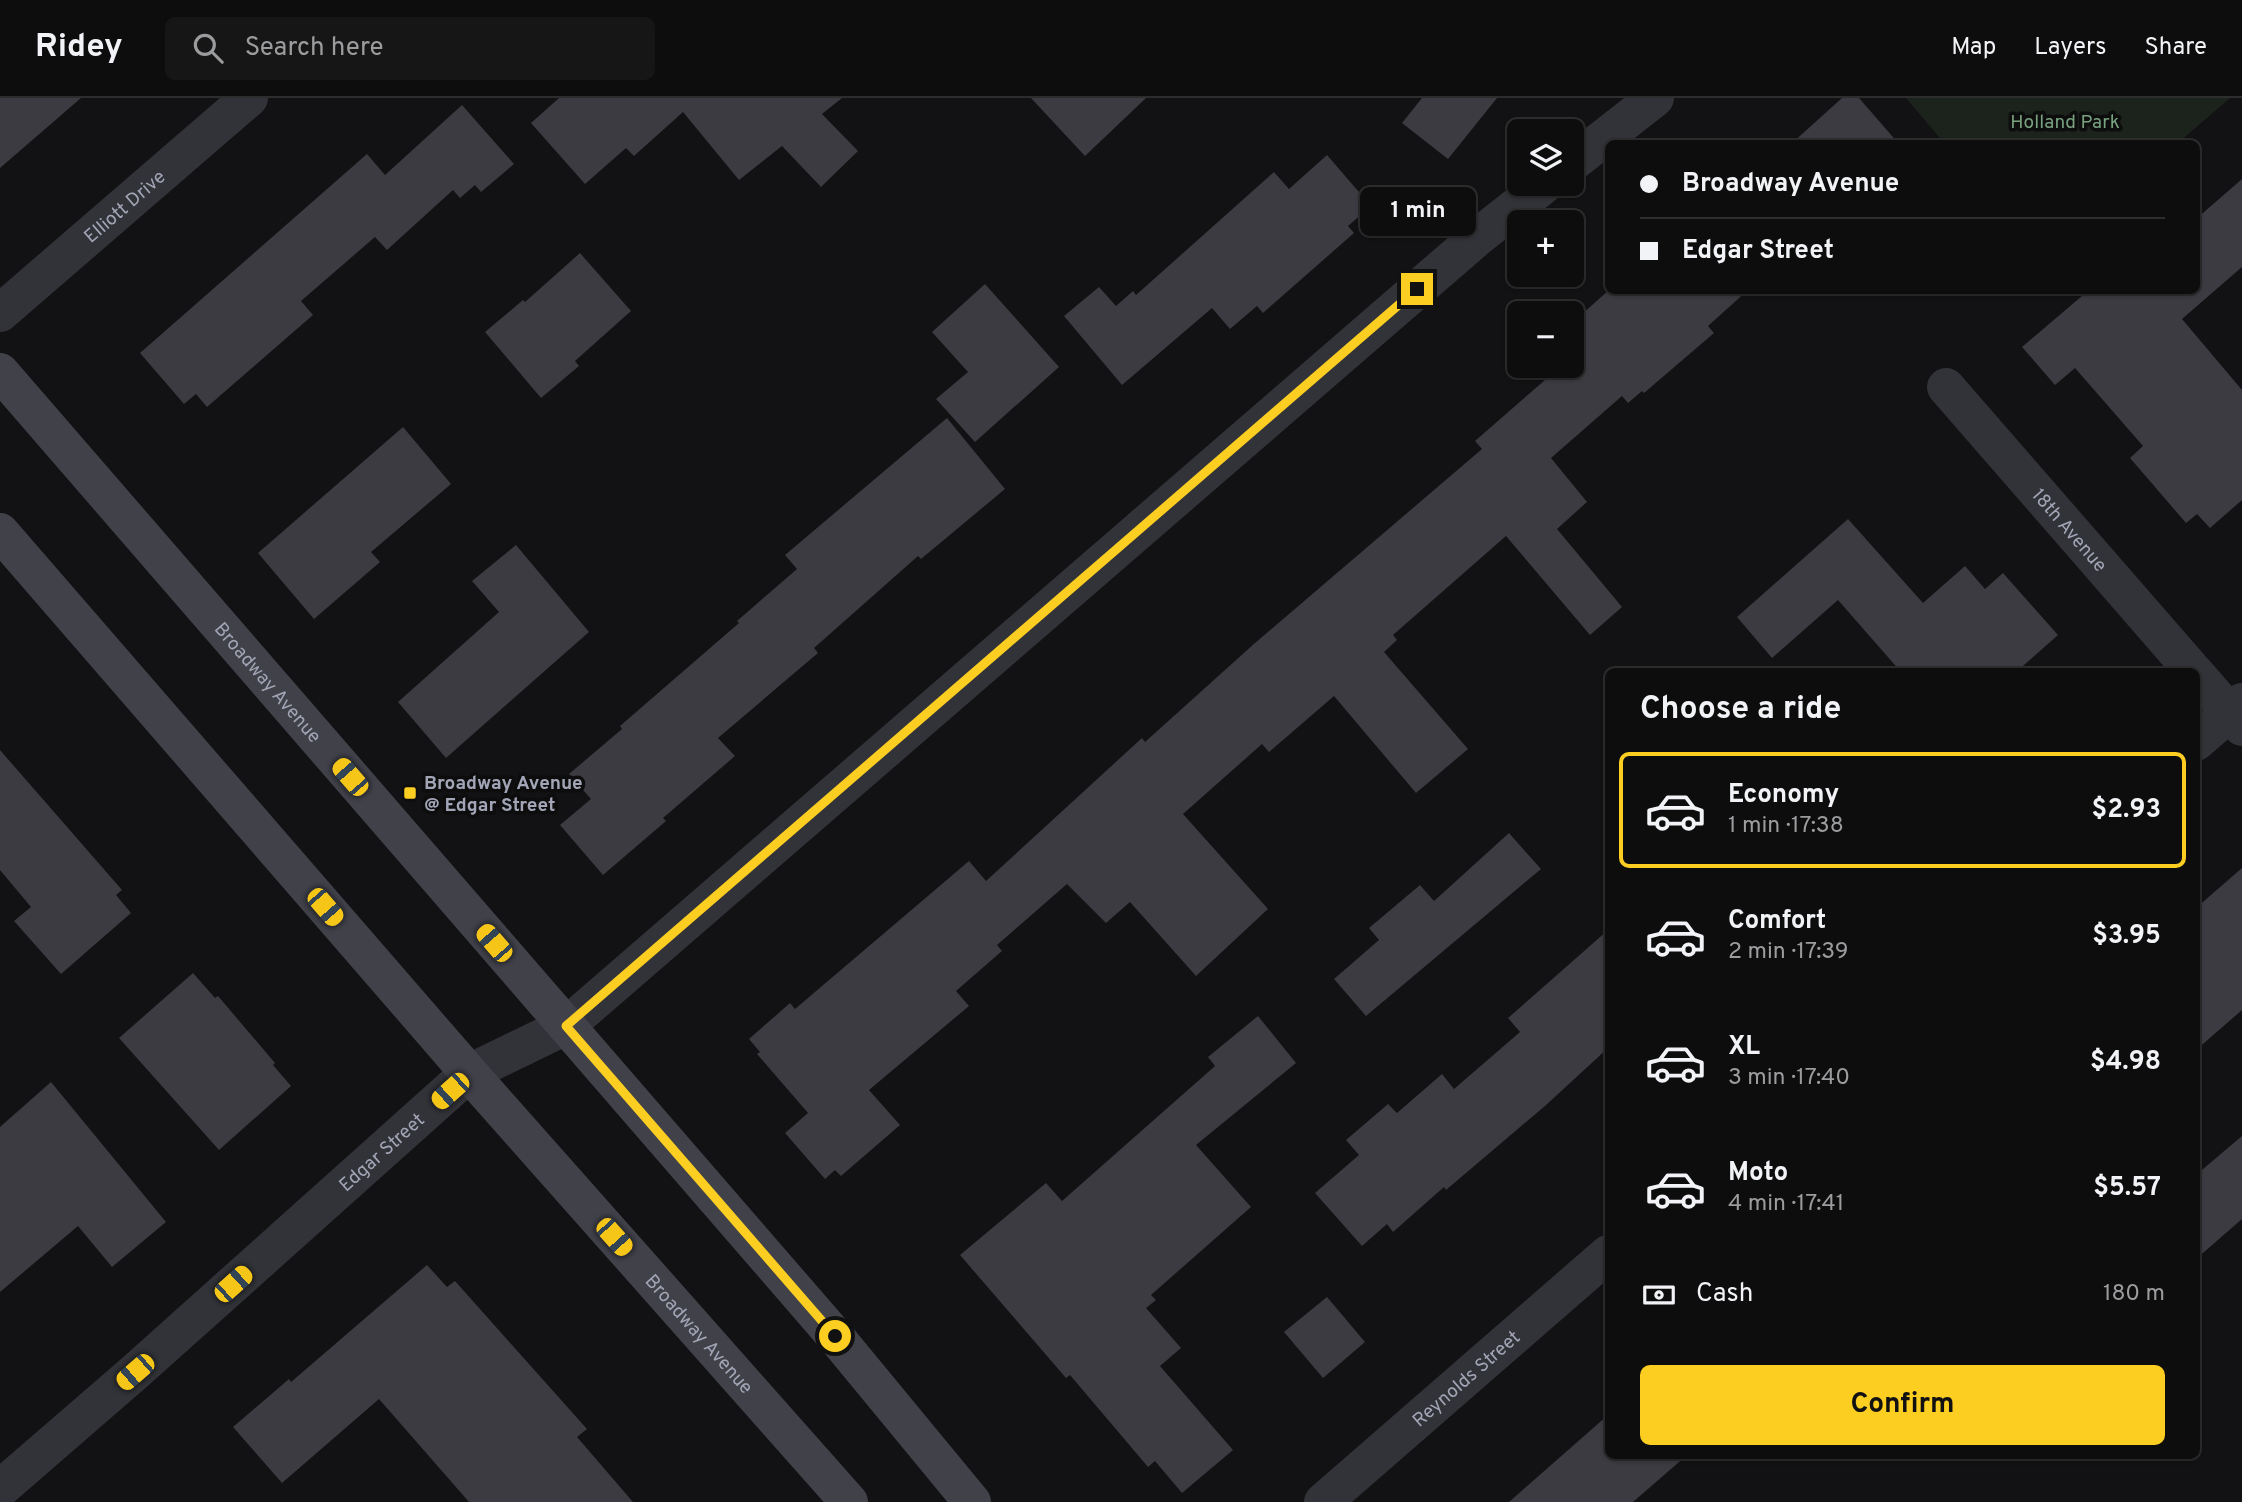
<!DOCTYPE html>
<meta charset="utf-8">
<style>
:root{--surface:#0e0d0e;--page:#171617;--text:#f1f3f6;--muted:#9b9c9e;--line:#2e2d2e;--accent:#fcce21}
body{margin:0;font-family:Overpass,sans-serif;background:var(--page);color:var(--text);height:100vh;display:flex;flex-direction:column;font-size:26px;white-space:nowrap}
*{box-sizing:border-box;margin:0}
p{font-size:23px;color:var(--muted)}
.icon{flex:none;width:38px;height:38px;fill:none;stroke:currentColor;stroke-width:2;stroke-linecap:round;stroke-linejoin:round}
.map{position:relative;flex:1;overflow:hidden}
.panel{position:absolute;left:1605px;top:570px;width:595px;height:791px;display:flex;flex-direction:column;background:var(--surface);border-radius:10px;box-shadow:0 2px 5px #0004,0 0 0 2px var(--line)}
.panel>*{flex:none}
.guide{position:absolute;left:1605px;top:42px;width:595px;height:154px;border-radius:10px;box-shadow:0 2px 5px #0004,0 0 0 2px var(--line);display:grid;align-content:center;height:154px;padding:0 35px;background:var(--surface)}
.fabs{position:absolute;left:1507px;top:21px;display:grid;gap:14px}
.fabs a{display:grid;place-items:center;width:77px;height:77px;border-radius:10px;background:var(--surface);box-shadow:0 2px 5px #0004,0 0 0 2px var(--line);font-size:35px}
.end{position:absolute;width:32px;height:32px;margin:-16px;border:9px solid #fcce21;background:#111;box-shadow:0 0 0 4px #111}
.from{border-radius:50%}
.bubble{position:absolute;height:49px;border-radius:10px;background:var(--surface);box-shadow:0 2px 5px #0004,0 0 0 2px var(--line);font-size:23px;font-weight:700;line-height:49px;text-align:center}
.car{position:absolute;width:21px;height:42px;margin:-21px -10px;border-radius:9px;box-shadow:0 0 5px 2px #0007;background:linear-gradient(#f5c518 24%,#345 0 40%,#f5c518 0 76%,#345 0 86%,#f5c518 0)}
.guide b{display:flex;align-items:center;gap:24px;height:66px;font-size:26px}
.guide b+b{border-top:2px solid var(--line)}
.guide i{width:18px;height:18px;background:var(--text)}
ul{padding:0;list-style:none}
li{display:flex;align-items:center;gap:21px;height:116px;margin:0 14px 10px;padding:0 21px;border:4px solid transparent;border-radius:10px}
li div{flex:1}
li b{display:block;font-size:26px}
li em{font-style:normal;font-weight:700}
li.active{border-color:var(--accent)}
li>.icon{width:63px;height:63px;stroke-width:1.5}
h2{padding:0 35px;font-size:32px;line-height:84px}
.pay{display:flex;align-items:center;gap:18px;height:77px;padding:0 35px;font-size:26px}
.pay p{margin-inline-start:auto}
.button{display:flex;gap:14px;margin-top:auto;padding:14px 35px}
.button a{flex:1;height:80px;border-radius:10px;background:var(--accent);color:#111;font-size:28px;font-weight:700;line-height:80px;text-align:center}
header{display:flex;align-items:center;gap:42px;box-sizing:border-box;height:98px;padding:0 35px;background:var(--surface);border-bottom:2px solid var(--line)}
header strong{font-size:33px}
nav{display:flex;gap:38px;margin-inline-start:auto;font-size:24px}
.search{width:490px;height:63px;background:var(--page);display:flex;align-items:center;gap:18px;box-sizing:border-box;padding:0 24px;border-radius:10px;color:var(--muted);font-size:26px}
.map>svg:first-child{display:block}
</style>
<header>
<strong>Ridey</strong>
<div class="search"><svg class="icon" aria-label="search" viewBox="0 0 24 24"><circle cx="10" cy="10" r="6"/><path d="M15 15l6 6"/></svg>Search here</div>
<nav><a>Map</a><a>Layers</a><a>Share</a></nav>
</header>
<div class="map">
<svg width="2242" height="1404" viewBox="0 0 2242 1404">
<rect width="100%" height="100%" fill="#121113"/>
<path fill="#1c231d" d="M 1906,0 L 2230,0 L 2178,45 L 1945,46 Z"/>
<g fill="#3c3b41">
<path d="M 0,0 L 81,0 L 0,70 Z"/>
<path d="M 559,0 L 842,0 L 822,16 L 858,53 L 821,89 L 782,48 L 739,82 L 683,14 L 634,58 L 626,50 L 585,86 L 531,25 Z"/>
<path d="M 1031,0 L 1146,0 L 1085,58 Z"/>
<path d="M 1422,0 L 1497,0 L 1448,61 L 1402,25 Z"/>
<path d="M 1842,0 L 1859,0 L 1899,46 L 1791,46 Z"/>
<path d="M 462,7 L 514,66 L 481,94 L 475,87 L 460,100 L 453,92 L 387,152 L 375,139 L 301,203 L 313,217 L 207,309 L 196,296 L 184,306 L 140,255 L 367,56 L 385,77 Z"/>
<path d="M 1327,57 L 1371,108 L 1348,128 L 1354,135 L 1263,215 L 1257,208 L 1230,231 L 1212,210 L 1122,287 L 1064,218 L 1099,189 L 1116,208 L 1133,193 L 1136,197 L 1274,74 L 1289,91 Z"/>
<path d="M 2242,81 L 2242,169 L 2182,221 L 2242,292 L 2242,402 L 2210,430 L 2197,416 L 2186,425 L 2130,360 L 2143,348 L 2075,270 L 2055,287 L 2022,249 L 2089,192 L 2196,192 L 2196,121 Z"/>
<path d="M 580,155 L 631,213 L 575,263 L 579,268 L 541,300 L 485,234 L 523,202 L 525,204 Z"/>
<path d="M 985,186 L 1059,269 L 975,344 L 936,301 L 968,274 L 932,234 Z"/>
<path d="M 1609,192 L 1748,192 L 1708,228 L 1714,235 L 1644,295 L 1642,293 L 1628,305 L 1622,298 L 1551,360 L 1587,404 L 1557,431 L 1622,509 L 1590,537 L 1506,438 L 1393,537 L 1397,542 L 1384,554 L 1468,651 L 1416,695 L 1334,598 L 1269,654 L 1262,646 L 1183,716 L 1268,811 L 1196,878 L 1130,804 L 1106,825 L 1067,786 L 997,847 L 1002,853 L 956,893 L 969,908 L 869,992 L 900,1027 L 841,1078 L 835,1072 L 825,1081 L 785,1035 L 808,1015 L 757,956 L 760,954 L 749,941 L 790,905 L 795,911 L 969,763 L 986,783 L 1142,640 L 1145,644 L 1255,545 L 1482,351 L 1475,343 L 1561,268 L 1572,268 L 1572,225 Z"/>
<path d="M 947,320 L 1005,391 L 921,461 L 918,458 L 814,550 L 818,555 L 718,640 L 735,658 L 663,720 L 666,723 L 603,777 L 560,727 L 591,701 L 569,676 L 622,631 L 620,628 L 739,525 L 737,523 L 797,471 L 785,457 Z"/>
<path d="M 403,329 L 451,386 L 371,454 L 380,464 L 314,521 L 258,455 Z"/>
<path d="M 1848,421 L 1923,505 L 1965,468 L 1985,491 L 2003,475 L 2058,537 L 2016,574 L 1901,574 L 1838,502 L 1772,560 L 1737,519 Z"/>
<path d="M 516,447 L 589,534 L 446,660 L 398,604 L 499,514 L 472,483 Z"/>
<path d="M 0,652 L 122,792 L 116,797 L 131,815 L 61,876 L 14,823 L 31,809 L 0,772 Z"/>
<path d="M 1509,735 L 1541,771 L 1366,918 L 1334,881 L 1379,842 L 1369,830 L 1420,787 L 1434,803 Z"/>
<path d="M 2242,770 L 2242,912 L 2196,952 L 2196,810 Z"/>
<path d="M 1608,832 L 1608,950 L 1545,1008 L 1446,1092 L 1444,1089 L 1393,1134 L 1387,1126 L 1362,1148 L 1315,1095 L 1359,1057 L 1346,1042 L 1388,1006 L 1397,1015 L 1442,976 L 1454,991 L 1520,934 L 1508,920 Z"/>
<path d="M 193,875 L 215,900 L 218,898 L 275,965 L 273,967 L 291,988 L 219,1052 L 119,940 Z"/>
<path d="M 1258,918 L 1296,965 L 1196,1047 L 1251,1109 L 1151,1197 L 1156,1202 L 1146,1210 L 1181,1250 L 1160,1268 L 1233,1352 L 1182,1395 L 1155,1363 L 1148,1369 L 1070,1277 L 1066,1280 L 960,1157 L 1046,1085 L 1062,1103 L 1215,968 L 1208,959 Z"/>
<path d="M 51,984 L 166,1124 L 112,1169 L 78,1128 L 0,1194 L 0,1029 Z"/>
<path d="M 2242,1038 L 2242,1121 L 2196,1161 L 2196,1077 Z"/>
<path d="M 427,1167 L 447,1189 L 455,1183 L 587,1331 L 577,1339 L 633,1404 L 469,1404 L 379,1301 L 282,1385 L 233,1329 L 289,1281 L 291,1284 Z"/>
<path d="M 1327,1199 L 1365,1244 L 1323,1280 L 1284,1234 Z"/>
<path d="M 1608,1317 L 1608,1358 L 1686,1358 L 1633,1404 L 1509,1404 Z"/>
</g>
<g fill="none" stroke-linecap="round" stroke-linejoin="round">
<g stroke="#323338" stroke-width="38">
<path d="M 1572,65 L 1655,0"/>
<path id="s1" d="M 0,215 L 249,0"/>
<path id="s2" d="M 1946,289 L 2194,574"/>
<path d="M 2196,576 L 2242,629"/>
<path d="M 2196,644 L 2242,604"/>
<path id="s3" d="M 0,1391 L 135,1274 L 469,975 L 566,928 L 1479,138 L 1545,86"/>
<path id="s4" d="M 1323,1404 L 1608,1156"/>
</g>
<g stroke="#404149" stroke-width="38">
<path id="s5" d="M 0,274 L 835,1238 L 972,1404"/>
<path id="s6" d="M 0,434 L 469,975 L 849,1404"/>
</g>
</g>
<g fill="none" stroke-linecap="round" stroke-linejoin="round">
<path stroke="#fcce21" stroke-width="9" d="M 835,1238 L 566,928 L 1417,191"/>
</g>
<rect fill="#fcce21" stroke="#0d0d0e" stroke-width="2.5" x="403" y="688" width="14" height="14" rx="3.5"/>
<g text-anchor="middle" stroke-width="7" stroke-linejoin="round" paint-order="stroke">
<g font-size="19" fill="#78a17f" stroke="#0d0d0e">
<text x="2065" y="30">Holland Park</text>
</g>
<g font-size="19" fill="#a2a5b5" stroke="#0d0d0e">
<text dy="7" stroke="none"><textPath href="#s1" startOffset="164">Elliott Drive</textPath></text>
<text dy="7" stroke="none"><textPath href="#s2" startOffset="189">18th Avenue</textPath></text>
<text dy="7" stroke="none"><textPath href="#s5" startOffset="410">Broadway Avenue</textPath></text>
<text dy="7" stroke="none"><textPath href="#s3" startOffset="509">Edgar Street</textPath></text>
<text dy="7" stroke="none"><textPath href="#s6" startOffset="1064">Broadway Avenue</textPath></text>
<text dy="7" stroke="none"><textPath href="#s4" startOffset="189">Reynolds Street</textPath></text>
</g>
<g font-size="19" font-weight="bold" fill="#a2a5b5" stroke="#0d0d0e" text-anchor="start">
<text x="424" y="691">Broadway Avenue<tspan x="424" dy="22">@ Edgar Street</tspan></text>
</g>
</g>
</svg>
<div class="fabs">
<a><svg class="icon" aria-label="layers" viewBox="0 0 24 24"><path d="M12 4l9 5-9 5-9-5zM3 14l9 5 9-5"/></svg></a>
<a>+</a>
<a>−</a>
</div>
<i class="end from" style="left:835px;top:1238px"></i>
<i class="end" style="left:1417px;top:191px"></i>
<div class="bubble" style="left:1360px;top:89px;width:116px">1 min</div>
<i class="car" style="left:350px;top:679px;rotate:319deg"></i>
<i class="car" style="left:325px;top:809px;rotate:139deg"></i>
<i class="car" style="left:494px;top:845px;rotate:319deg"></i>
<i class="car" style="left:450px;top:993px;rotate:228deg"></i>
<i class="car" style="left:614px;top:1139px;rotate:138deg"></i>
<i class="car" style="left:233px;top:1186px;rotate:48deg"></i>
<i class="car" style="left:135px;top:1274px;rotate:229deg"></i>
<div class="guide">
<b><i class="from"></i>Broadway Avenue</b>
<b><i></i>Edgar Street</b>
</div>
<section class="panel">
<h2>Choose a ride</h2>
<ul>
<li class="active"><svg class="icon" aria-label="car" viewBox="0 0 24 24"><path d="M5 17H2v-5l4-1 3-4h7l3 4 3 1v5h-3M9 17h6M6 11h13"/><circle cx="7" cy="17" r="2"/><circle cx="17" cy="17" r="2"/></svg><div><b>Economy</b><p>1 min · 17:38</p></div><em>$2.93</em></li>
<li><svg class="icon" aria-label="car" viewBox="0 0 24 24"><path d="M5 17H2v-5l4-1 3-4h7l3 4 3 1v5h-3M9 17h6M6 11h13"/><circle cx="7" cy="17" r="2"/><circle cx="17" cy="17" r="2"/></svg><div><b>Comfort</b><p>2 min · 17:39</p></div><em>$3.95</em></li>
<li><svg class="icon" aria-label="car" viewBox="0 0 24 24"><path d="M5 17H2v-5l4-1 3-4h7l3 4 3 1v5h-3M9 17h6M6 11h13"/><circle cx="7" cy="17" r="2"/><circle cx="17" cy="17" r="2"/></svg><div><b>XL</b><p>3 min · 17:40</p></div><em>$4.98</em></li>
<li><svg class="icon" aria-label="car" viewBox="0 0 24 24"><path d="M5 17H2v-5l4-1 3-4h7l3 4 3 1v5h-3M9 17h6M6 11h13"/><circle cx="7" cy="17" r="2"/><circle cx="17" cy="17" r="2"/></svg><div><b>Moto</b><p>4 min · 17:41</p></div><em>$5.57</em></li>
</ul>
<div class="pay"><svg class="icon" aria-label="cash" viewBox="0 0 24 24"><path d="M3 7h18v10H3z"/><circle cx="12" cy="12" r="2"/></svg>Cash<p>180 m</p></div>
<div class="button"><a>Confirm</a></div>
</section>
</div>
